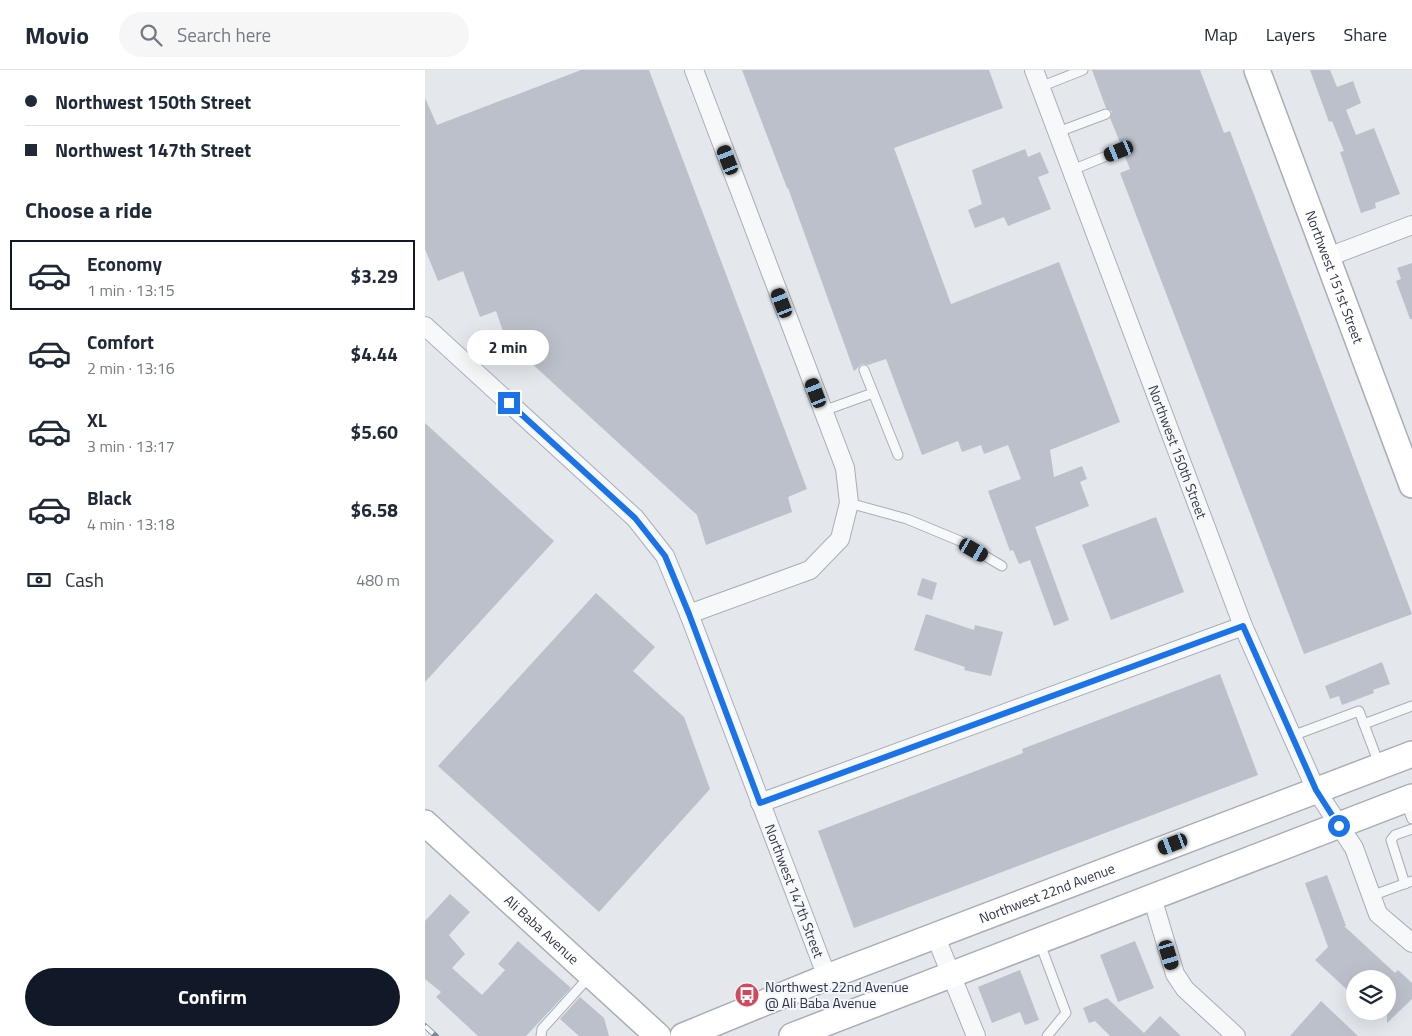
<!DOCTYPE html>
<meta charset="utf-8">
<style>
:root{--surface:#fff;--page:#f6f6f7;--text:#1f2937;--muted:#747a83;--line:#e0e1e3;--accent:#111827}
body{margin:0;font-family:"Titillium Web",sans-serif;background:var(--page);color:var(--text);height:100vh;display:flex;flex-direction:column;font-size:19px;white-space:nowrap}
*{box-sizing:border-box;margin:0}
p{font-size:16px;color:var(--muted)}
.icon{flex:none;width:28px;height:28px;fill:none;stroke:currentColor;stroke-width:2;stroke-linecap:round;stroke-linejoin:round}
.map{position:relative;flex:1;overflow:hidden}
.sheet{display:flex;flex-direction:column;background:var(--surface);width:425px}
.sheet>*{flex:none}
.guide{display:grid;align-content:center;height:110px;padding:0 25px;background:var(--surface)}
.fabs{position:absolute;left:921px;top:900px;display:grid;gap:10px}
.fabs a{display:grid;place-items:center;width:50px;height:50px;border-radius:50%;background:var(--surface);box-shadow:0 5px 20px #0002;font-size:25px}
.end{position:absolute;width:22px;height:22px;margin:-11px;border:6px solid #1a73e8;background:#fff;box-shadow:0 0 0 2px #fff}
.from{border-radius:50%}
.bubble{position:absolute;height:35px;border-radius:18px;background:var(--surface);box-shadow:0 5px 20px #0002;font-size:16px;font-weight:700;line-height:35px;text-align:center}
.car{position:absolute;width:15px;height:30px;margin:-15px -8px;border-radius:6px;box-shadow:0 0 4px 1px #0007;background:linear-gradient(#222 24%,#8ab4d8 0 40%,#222 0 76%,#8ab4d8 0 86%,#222 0)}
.guide b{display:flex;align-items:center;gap:18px;height:48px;font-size:19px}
.guide b+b{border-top:1px solid var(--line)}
.guide i{width:12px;height:12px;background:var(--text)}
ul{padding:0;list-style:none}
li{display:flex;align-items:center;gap:15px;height:70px;margin:0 10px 8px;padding:0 15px;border:2px solid transparent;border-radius:0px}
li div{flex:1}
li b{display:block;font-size:19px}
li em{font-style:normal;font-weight:700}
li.selected{border-color:var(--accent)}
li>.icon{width:45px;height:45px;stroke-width:1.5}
h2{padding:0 25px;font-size:22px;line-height:60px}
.pay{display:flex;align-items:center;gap:12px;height:55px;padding:0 25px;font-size:19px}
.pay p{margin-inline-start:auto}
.action{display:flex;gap:10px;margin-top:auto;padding:10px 25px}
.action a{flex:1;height:58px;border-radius:30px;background:var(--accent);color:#fff;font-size:20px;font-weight:700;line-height:58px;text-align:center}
header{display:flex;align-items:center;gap:30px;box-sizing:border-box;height:70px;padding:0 25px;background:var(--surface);border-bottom:1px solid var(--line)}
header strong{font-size:24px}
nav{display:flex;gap:28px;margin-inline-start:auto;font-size:18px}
.search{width:350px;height:45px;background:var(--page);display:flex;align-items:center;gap:12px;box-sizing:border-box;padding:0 18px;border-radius:28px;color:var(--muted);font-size:19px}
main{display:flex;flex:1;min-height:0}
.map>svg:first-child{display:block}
</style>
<header>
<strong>Movio</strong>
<div class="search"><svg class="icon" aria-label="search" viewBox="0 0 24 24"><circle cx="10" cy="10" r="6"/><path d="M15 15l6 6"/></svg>Search here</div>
<nav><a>Map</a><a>Layers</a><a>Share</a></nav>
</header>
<main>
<section class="sheet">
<div class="guide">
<b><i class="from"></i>Northwest 150th Street</b>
<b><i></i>Northwest 147th Street</b>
</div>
<h2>Choose a ride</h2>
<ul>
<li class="selected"><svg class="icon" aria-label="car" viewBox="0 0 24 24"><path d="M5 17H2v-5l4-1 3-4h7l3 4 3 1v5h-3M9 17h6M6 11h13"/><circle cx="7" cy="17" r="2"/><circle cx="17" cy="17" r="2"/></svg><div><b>Economy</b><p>1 min · 13:15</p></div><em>$3.29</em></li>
<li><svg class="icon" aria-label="car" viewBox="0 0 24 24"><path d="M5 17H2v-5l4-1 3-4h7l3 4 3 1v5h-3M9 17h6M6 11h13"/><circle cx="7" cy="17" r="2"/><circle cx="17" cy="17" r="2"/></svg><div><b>Comfort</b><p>2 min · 13:16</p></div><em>$4.44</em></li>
<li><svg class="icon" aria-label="car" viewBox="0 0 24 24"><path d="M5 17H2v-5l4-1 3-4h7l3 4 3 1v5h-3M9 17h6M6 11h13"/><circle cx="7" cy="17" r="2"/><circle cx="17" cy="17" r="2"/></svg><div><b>XL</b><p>3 min · 13:17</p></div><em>$5.60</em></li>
<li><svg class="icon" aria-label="car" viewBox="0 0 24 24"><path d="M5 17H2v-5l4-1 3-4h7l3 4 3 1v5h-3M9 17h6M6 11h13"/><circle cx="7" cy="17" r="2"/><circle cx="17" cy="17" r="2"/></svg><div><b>Black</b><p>4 min · 13:18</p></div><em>$6.58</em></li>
</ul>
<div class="pay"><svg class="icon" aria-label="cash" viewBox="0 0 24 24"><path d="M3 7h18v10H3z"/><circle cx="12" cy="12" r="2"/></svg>Cash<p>480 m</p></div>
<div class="action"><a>Confirm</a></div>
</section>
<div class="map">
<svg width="987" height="966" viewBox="0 0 987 966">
<rect width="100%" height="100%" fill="#e4e7ec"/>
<g fill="#bbc0ca">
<path d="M 156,0 L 224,0 L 382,419 L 363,427 L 367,442 L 281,475 L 272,445 L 81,270 L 71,241 L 55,247 L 38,201 L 13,211 L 0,179 L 0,28 L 12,55 Z"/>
<path d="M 317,0 L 564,0 L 578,38 L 469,78 L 526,234 L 634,192 L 695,352 L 625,380 L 629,407 L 657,396 L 662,409 L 655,412 L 664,436 L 610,457 L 644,550 L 629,556 L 605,490 L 594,494 L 588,480 L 585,481 L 563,421 L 596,409 L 583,375 L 559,384 L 556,375 L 537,382 L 533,371 L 497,385 L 461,289 L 443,295 L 437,294 L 429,301 L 363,118 L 362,118 Z"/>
<path d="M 667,0 L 775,0 L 799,63 L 805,61 L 987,544 L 879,584 L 695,103 L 705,99 L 699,84 L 700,79 L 696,75 L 685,48 L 687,41 L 681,38 Z"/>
<path d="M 885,0 L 905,0 L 912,17 L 928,11 L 936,33 L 921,40 L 931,65 L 949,58 L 975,124 L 950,133 L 951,138 L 936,143 L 915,82 L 919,81 L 907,51 L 904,52 Z"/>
<path d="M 600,79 L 603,87 L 615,82 L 624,103 L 613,107 L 626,139 L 583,156 L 579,147 L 550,158 L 543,140 L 557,134 L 547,100 Z"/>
<path d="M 987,193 L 987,249 L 985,249 L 971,211 L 976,209 L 972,198 Z"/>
<path d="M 0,353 L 129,471 L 0,612 Z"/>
<path d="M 731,447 L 759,522 L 686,550 L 657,475 Z"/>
<path d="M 497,508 L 512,513 L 507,530 L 492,525 Z"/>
<path d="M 171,523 L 230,577 L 208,601 L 259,647 L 285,719 L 174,842 L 13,696 Z"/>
<path d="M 501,544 L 549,560 L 550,555 L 578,562 L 566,606 L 539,600 L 540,597 L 489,580 Z"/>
<path d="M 957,592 L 965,614 L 948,620 L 949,623 L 917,635 L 914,626 L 905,629 L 900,616 Z"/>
<path d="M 795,604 L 833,705 L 429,858 L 393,761 L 598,683 L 597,679 Z"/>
<path d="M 902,805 L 921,856 L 919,856 L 970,903 L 973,900 L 987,913 L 987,929 L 962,953 L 962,909 L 930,909 L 930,927 L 890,890 L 903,877 L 880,813 Z"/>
<path d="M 25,824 L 45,842 L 24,865 L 40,884 L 27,898 L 57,925 L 80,900 L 73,894 L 93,871 L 146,918 L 101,966 L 53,966 L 11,927 L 16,922 L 0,909 L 0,851 Z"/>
<path d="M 710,871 L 729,918 L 693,932 L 675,885 Z"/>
<path d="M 595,900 L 614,950 L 600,955 L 595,942 L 567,953 L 553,917 Z"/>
<path d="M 155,927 L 179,948 L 184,966 L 154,966 L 135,949 Z"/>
<path d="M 682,928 L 719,963 L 735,946 L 756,966 L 685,966 L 670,951 L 664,953 L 658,938 Z"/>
<path d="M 896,931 L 933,966 L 865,966 Z"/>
</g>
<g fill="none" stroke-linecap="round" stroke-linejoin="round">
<defs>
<g id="lane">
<path d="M 615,17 L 658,0"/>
<path d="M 633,62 L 681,44"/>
<path d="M 647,100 L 694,81"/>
<path d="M 439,300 L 473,385"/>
<path d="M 398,341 L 448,323"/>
<path d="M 424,433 L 482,449 L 535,471 L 577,496"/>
<path d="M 939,654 L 987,636"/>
<path d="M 867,666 L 934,641 L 954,694"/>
<path d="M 980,730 L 987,749"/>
<path d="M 980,814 L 966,770 L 970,765 L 987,759"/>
<path d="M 946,826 L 987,811"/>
<path d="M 614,871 L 641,943 L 622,966"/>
<path d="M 116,966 L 117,959 L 164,907"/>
</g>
<g id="street">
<path id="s1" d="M 609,0 L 818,556 L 891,720 L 929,778 L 953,844 L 987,873"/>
<path d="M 903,187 L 987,155"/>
<path id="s2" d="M 0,256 L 210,448 L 240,486 L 264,544 L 402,907"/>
<path d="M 264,544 L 385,500 L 415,469 L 424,433 L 420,398 L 269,0"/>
<path d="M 335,733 L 818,556"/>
<path d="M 727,827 L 750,904 L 760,919 L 811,966"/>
<path d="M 510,865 L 551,966"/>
</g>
<g id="secondary">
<path id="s3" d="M 832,0 L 987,415"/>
<path id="s4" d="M 0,753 L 233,966"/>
<path id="s5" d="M 258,966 L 402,907 L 987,684"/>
<path d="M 367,966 L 987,727"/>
</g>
</defs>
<use href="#lane" stroke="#a9aeb7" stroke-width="11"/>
<use href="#street" stroke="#a9aeb7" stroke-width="20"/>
<use href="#secondary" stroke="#a9aeb7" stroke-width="28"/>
<use href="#lane" stroke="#f7f8fa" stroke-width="9"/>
<use href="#street" stroke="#f7f8fa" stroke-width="18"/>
<use href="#secondary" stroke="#fff" stroke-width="25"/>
<defs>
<path id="rail" d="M 0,956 L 11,966"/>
</defs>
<use href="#rail" stroke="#7d8696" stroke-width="5.5"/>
<use href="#rail" stroke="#f4f6f9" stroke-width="4" stroke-dasharray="11" stroke-linecap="butt"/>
</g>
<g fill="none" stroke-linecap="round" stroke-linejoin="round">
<path stroke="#1a73e8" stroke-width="6" d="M 84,333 L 210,448 L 240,486 L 264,544 L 335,733 L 818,556 L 891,720 L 914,756"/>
</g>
<defs>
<symbol id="bus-disc" viewBox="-11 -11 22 22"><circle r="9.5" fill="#d1495b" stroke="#f4f6f9"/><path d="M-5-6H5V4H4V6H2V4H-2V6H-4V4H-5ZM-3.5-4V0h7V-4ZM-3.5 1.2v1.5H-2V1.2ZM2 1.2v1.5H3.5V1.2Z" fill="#fff"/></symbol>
</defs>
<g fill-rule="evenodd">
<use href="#bus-disc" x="308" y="911" width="28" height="28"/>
</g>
<g text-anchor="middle" stroke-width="4" stroke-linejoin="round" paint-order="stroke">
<g font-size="14" fill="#2b3445" stroke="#f4f6f9">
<text dy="5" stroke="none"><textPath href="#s3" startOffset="221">Northwest 151st Street</textPath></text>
<text dy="5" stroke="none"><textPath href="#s1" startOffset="408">Northwest 150th Street</textPath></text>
<text dy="5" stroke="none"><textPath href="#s2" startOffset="692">Northwest 147th Street</textPath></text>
<text dy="5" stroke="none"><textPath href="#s5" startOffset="391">Northwest 22nd Avenue</textPath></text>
<text dy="5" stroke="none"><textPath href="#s4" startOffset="158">Ali Baba Avenue</textPath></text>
</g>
<g font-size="14" fill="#2b3445" stroke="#f4f6f9" text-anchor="start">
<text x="340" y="922">Northwest 22nd Avenue<tspan x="340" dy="16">@ Ali Baba Avenue</tspan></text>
</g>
</g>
</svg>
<div class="fabs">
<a><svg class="icon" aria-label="layers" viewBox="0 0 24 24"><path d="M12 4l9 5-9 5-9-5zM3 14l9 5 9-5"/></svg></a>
</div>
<i class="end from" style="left:914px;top:756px"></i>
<i class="end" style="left:84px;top:333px"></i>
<div class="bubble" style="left:42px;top:260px;width:82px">2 min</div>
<i class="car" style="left:694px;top:81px;rotate:248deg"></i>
<i class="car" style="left:303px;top:90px;rotate:339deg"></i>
<i class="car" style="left:357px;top:233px;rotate:339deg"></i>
<i class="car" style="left:391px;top:323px;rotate:339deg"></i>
<i class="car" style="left:549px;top:480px;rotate:120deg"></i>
<i class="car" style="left:748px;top:774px;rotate:249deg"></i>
<i class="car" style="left:744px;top:885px;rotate:163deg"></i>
</div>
</main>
